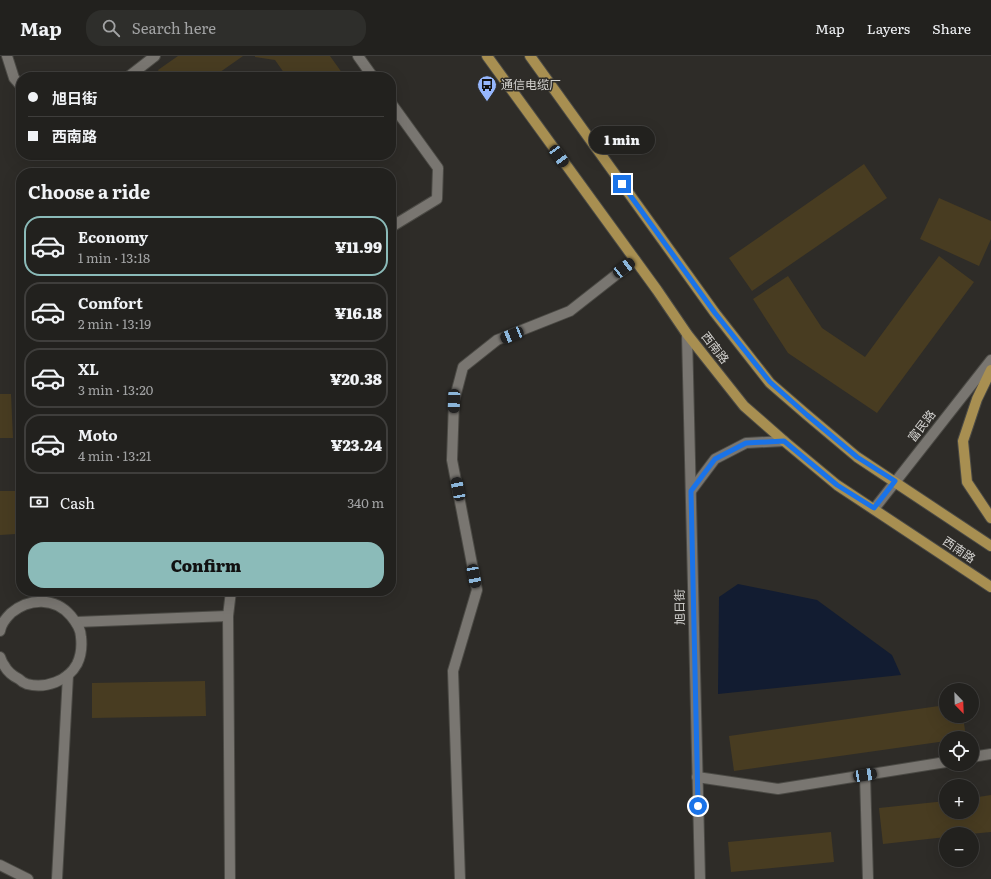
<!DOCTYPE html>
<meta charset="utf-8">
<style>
:root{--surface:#22211e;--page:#2e2e2b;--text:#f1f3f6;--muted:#a2a3a4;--line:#3f3e3c;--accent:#8bbbb9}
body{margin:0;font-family:Literata,"Noto Sans SC",serif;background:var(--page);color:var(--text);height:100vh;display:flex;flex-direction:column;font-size:15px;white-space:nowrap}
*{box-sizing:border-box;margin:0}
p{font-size:13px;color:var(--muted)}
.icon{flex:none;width:22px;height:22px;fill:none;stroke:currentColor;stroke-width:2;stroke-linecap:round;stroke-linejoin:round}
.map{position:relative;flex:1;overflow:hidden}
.sheet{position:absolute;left:16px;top:112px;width:380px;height:428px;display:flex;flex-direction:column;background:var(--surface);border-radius:16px;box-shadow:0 4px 16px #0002,0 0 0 1px var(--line)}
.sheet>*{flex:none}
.hud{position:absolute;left:16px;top:16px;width:380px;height:88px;border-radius:16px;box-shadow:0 4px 16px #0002,0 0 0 1px var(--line);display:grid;align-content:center;height:88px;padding:0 12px;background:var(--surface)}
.needle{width:26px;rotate:157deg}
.fabs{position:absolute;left:939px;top:627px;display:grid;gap:8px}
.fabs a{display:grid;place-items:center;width:40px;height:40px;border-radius:50%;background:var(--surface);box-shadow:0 4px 16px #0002,0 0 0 1px var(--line);font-size:20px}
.end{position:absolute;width:18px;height:18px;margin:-9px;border:5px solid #1a73e8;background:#fff;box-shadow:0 0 0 2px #fff}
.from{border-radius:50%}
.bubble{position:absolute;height:28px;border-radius:14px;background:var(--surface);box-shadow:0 4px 16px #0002,0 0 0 1px var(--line);font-size:13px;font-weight:800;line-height:28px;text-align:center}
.car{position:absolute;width:12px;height:24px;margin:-12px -6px;border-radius:5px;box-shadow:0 0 3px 1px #0007;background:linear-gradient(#222 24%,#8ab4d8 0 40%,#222 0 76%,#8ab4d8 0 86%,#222 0)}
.hud b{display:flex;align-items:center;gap:14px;height:38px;font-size:15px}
.hud b+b{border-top:1px solid var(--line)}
.hud i{width:10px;height:10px;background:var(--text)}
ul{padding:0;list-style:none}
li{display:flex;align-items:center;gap:12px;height:60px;margin:0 8px 6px;padding:0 4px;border:2px solid var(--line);border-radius:16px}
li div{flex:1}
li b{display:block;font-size:15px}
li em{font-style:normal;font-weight:800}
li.on{border-color:var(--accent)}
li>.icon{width:36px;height:36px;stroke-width:1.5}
h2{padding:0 12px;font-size:18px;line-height:48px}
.pay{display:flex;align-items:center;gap:10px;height:44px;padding:0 12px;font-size:15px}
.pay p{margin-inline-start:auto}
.action{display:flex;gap:8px;margin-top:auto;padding:8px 12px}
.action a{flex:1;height:46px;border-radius:16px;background:var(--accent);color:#111;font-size:16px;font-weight:800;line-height:46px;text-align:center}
header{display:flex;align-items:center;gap:24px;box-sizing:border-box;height:56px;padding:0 20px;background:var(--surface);border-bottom:1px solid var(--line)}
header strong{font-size:19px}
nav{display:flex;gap:22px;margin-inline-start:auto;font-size:14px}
.search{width:280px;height:36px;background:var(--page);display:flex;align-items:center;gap:10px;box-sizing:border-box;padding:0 14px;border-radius:16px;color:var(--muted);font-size:15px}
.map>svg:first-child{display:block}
</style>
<header>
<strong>Map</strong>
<div class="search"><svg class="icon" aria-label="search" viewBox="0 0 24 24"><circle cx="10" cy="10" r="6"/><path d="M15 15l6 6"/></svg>Search here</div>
<nav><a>Map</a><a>Layers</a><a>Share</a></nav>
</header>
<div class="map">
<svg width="991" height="823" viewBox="0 0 991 823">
<rect width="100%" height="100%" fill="#2e2c28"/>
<path fill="#121c31" d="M 738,528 L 817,544 L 892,599 L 901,619 L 718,638 L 719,541 Z"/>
<g fill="#483c21">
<path d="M 178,0 L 243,0 L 213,21 L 162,21 L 158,14 Z"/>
<path d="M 255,0 L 330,0 L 345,21 L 287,21 L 275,4 L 255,1 Z"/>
<path d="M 864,108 L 887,142 L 752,235 L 729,202 Z"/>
<path d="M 939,142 L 991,165 L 991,183 L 979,210 L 920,183 Z"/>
<path d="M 939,200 L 974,226 L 877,357 L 788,297 L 753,243 L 788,220 L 822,272 L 865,301 Z"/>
<path d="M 0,338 L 11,338 L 13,382 L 0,382 Z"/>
<path d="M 0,435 L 15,435 L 16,478 L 0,479 Z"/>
<path d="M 205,625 L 206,660 L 92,662 L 92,627 Z"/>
<path d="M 946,649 L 946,660 L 963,660 L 966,682 L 946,682 L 946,685 L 734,715 L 729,680 Z"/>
<path d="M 991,739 L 991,776 L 970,778 L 946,778 L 946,781 L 883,788 L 879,752 L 946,745 L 946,756 L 972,756 L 972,742 Z"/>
<path d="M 831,776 L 834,806 L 731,816 L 728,786 Z"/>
</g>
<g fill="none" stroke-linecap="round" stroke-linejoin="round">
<defs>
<g id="minor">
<path d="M 7,0 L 14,22 L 21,30"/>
<path d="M 358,0 L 373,21"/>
<path d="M 128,21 L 155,0"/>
<path d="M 391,47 L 438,112 L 437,143 L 391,171"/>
<path d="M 687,278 L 700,823"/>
<path d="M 691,435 L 715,403 L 746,387 L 784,385"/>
<path d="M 76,566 L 228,560"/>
<path d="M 0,575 C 1,568 6,562 11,557 C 29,542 55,541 71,560 C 76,566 81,573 81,581 C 82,590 81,600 77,608 C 68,625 45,633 27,628 C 24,627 21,625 19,623 C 13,620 7,615 4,609 C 2,607 1,603 0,601"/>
<path d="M 972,701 L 991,698"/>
<path d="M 865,719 L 868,823"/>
<path d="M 697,721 L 778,733 L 946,706"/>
<path d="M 0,809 L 28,823"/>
<path d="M 57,823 L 68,619"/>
<path d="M 230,823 L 228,560 L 231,535"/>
<path d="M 460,823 L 453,615 L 477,534 L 452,404 L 454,345 L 463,311 L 497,284 L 570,255 L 635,204"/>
</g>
<path id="tertiary" d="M 874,453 L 991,304"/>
<g id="primary">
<path d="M 487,0 L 657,234 L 687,278 L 744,350 L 784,385 L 837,429 L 991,531"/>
<path d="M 530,0 L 715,257 L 770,327 L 807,359 L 857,401 L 991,490"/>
<path d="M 991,314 L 977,343 L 963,385 L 967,426 L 991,462"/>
</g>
</defs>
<use href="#minor" stroke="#4b4a45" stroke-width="12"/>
<use href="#tertiary" stroke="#4b4a45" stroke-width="12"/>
<use href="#primary" stroke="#4b4a45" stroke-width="12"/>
<use href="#minor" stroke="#797671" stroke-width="10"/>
<use href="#tertiary" stroke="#797671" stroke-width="10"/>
<use href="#primary" stroke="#a88f51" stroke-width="10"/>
</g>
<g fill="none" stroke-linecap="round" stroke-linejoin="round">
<path stroke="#1a73e8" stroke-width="5" d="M 622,128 L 715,257 L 770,326 L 807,359 L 857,401 L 895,425 L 874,452 L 837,429 L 784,385 L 746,387 L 715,403 L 691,435 L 698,750"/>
</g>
<defs>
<symbol id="bus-pin" viewBox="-11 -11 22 30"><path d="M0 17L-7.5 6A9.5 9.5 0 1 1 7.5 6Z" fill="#95b6fd" stroke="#2e2c28"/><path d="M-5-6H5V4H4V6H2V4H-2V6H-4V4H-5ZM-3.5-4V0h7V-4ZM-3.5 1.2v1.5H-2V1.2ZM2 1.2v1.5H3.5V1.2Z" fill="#111"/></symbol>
</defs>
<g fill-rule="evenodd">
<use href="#bus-pin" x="476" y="18" width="22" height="30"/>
</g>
<g text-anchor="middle" stroke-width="3" stroke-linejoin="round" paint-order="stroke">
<g font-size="12" fill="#d2d1ce" stroke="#2e2c28" text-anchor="start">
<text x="501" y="33">通信电缆厂</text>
</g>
<g font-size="12" fill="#d2d1ce" stroke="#2e2c28">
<text transform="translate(715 292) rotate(52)" y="4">西南路</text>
<text transform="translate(922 370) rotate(-52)" y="4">富民路</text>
<text transform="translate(959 494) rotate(34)" y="4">西南路</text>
<text transform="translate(680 551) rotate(-91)" y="4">旭日街</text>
</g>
</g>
</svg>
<div class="fabs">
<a><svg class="needle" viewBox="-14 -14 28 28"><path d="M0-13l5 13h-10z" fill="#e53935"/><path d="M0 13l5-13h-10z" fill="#a2a3a4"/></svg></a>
<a><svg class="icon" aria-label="locate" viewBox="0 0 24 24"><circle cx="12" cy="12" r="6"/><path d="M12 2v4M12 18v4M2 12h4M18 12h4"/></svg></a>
<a>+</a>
<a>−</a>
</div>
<i class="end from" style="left:698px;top:750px"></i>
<i class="end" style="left:622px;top:128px"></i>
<div class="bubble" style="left:589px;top:70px;width:66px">1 min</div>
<i class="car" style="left:559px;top:100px;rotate:144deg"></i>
<i class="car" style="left:624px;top:212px;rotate:52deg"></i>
<i class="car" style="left:512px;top:279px;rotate:248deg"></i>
<i class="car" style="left:454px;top:345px;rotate:182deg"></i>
<i class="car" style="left:458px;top:433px;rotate:349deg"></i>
<i class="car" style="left:474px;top:520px;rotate:169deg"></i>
<i class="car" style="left:865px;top:719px;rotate:81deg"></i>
<div class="hud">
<b><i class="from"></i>旭日街</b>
<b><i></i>西南路</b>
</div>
<section class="sheet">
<h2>Choose a ride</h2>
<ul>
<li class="on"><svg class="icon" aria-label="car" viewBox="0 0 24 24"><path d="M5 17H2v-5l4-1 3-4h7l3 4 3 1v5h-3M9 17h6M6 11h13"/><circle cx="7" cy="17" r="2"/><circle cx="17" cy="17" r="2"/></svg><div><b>Economy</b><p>1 min · 13:18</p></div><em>¥11.99</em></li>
<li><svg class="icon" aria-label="car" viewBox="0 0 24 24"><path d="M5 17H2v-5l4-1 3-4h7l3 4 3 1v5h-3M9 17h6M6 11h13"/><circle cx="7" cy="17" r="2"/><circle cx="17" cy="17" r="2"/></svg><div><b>Comfort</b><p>2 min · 13:19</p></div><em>¥16.18</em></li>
<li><svg class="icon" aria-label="car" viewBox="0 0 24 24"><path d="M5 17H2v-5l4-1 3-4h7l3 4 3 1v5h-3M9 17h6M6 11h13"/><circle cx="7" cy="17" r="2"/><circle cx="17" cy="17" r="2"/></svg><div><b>XL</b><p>3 min · 13:20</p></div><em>¥20.38</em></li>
<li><svg class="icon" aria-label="car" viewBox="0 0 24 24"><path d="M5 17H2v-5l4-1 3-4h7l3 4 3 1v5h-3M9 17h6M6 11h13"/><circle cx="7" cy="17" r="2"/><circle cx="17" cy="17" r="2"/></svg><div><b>Moto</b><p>4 min · 13:21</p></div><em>¥23.24</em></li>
</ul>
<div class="pay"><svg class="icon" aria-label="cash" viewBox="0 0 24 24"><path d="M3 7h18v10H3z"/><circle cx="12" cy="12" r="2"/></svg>Cash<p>340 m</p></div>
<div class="action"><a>Confirm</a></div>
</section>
</div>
